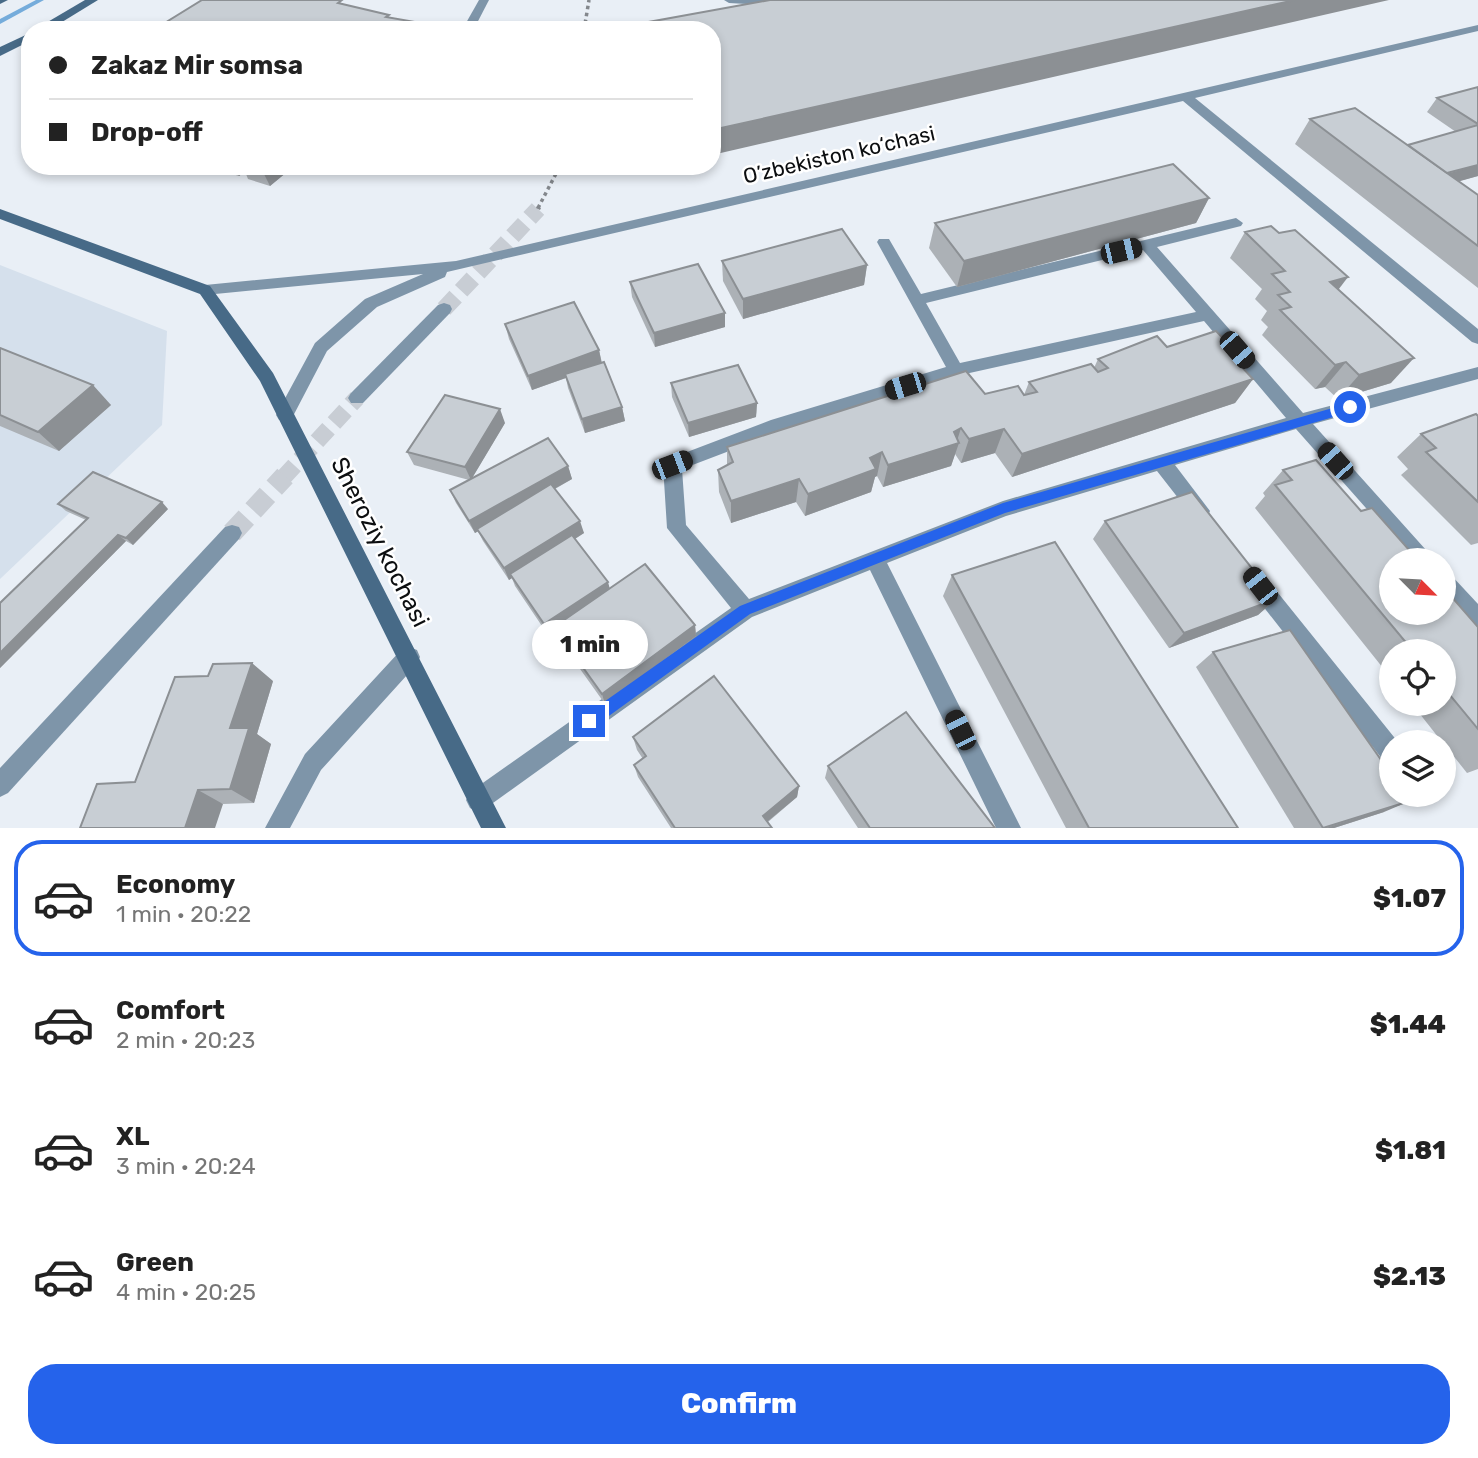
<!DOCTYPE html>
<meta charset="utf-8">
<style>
:root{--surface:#fff;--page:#f2f2f2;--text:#222;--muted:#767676;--line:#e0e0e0;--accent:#2563eb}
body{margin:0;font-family:Rubik,sans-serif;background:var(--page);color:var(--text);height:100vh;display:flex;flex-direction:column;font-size:26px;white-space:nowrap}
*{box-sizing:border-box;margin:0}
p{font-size:23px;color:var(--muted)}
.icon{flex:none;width:38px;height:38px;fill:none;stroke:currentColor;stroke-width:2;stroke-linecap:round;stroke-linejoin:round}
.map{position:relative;height:828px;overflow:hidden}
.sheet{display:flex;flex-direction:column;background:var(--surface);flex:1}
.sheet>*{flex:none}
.guide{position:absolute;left:21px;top:21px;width:700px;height:154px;border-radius:28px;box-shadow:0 4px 10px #0003;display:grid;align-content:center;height:154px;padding:0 28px;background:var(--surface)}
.needle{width:46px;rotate:114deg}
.tools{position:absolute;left:1379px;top:548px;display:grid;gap:14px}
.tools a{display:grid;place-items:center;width:77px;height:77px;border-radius:50%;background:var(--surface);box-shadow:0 4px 10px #0003;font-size:35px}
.end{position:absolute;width:32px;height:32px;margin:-16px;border:9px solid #2563eb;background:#fff;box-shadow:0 0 0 4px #fff}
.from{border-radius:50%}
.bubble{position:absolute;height:49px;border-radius:24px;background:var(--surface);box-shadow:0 4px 10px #0003;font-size:23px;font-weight:800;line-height:49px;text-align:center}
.car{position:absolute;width:21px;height:42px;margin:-21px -10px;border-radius:9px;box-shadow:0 0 5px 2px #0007;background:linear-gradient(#222 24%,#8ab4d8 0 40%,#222 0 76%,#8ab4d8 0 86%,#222 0)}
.guide b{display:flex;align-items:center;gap:24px;height:66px;font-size:26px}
.guide b+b{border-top:2px solid var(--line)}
.guide i{width:18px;height:18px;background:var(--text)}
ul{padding:12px 0 0;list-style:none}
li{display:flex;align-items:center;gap:21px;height:116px;margin:0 14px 10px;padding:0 14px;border:4px solid transparent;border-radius:28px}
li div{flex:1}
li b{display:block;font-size:26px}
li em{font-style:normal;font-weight:800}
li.selected{border-color:var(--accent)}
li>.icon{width:63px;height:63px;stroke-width:1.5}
.cta{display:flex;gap:14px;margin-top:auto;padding:14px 28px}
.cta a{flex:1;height:80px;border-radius:28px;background:var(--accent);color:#fff;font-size:28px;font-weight:800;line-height:80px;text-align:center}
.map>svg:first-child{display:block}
</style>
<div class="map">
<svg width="1478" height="828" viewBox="0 0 1478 828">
<rect width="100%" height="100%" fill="#e9eff6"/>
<path fill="#d5e0ec" d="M 0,265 L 167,331 L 162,425 L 0,579 Z"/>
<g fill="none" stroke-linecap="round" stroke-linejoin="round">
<path fill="#75acdb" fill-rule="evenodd" d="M 36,0 L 44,0 L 0,24 L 0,19 Z"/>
<g stroke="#c8cdd4" stroke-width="17" stroke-dasharray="17 8" stroke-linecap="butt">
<path d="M 444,309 L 538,209"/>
<path d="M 283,478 L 357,398"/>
</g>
<path stroke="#c8cdd4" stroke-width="21" stroke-dasharray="21 10" stroke-linecap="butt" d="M 232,533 L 285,476"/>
<g stroke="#83878c" stroke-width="3.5" stroke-dasharray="3.5 3.5" stroke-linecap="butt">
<path d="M 584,30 L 589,0"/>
<path d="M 538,208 L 560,166"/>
</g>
<path stroke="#83878c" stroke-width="4.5" stroke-dasharray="5 5" stroke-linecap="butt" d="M 538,209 L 539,207"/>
<g fill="#7e95a9" fill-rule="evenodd">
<path d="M 479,0 L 489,0 L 476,25 L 468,25 L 466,23 Z"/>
<path d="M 724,0 L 807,0 L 784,6 L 729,3 Z"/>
<path d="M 1236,218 L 1243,223 L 1241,226 L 1157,247 L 1303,413 L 1478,367 L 1478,379 L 1313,424 L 1435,560 L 1412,560 L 1296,429 L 1175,465 L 1210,511 L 1207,517 L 1200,519 L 1193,517 L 1157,471 L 1006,516 L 887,563 L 1021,828 L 996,828 L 870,570 L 752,617 L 486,808 L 478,812 L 470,808 L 466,800 L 470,792 L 731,608 L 667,528 L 663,465 L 666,460 L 771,420 L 946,367 L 877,242 L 879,239 L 889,239 L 921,294 ZM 1143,250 L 1196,312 L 960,363 L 926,303 ZM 1204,321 L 1286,418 L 1003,501 L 749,599 L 686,525 L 682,469 L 782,431 L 956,376 Z"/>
<path d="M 1444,572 L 1451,575 L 1478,604 L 1478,629 L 1471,626 L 1444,595 Z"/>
<path d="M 1259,576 L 1266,578 L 1398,742 L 1391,742 L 1391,763 L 1383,760 L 1252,592 L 1249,585 L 1252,578 Z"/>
<path d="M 409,647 L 417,650 L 420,657 L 417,664 L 321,770 L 290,828 L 265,828 L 305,754 L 401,650 Z"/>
</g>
<g fill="#7e95a9" fill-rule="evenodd">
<path d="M 1478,25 L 1478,31 L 1195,98 L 1478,329 L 1478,344 L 1472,342 L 1183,101 L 447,272 L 445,277 L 377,307 L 327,351 L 291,420 L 279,420 L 276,415 L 315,343 L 365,299 L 423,274 L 205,295 L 197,290 L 205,285 L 456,261 Z"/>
<path d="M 444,303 L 450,305 L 452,309 L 450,313 L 363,403 L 351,403 L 348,398 L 351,393 L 438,305 Z"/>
<path d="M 232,525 L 239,527 L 242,533 L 239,539 L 8,793 L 0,797 L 0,768 L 225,527 Z"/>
</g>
<g fill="#476a87" fill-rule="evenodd">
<path d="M 0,0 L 8,0 L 0,4 Z"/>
<path d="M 85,0 L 98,0 L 49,30 L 34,30 Z"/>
<path d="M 30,33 L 30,41 L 0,56 L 0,47 Z"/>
<path d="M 0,209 L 210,286 L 273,373 L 506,828 L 481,828 L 260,381 L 200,294 L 0,219 Z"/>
</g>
</g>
<g fill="#acb1b6">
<path d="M 1478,87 L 1478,176 L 1459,181 L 1478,195 L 1478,288 L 1295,144 L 1310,119 L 1408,145 L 1456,132 L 1427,112 L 1437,98 Z"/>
<path d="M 206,166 L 293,166 L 293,167 L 270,186 L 248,179 L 246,174 L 243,173 L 239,176 Z"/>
<path d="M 1209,198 L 1196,223 L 957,287 L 929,248 L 935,223 Z"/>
<path d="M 1245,232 L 1338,289 L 1391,383 L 1338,399 L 1325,387 L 1315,389 L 1262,335 L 1268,327 L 1261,320 L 1267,311 L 1255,299 L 1262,289 L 1230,258 Z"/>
<path d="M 722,261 L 867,265 L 864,285 L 743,319 L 723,281 Z"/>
<path d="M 630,282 L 725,313 L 725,327 L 655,347 L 632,297 Z"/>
<path d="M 505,324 L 599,350 L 602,363 L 622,407 L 625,421 L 585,433 L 568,388 L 566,378 L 532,390 L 509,339 Z"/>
<path d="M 1167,347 L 1242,366 L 1253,379 L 1235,403 L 1012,477 L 995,453 L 961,463 L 955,454 L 951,466 L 883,487 L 877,476 L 875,477 L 871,492 L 805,516 L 796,502 L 731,523 L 719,492 L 718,470 L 727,465 L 727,447 L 985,394 L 1024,395 L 1029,382 L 1094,368 L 1098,359 Z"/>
<path d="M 0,348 L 111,405 L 59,451 L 0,426 Z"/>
<path d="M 671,383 L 757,403 L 756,417 L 689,437 L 672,397 Z"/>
<path d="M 1478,416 L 1478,543 L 1471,545 L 1401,475 L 1408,469 L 1397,457 L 1421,434 Z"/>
<path d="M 505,423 L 472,478 L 568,466 L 572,479 L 555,489 L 584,533 L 575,539 L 609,589 L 695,625 L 696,636 L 605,704 L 558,638 L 555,630 L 548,635 L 515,586 L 512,578 L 509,580 L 483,541 L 478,531 L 475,533 L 456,503 L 450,490 L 469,480 L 414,465 L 407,452 Z"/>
<path d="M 1283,470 L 1361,511 L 1478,627 L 1478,769 L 1467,773 L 1444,744 L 1444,742 L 1442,742 L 1412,704 L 1444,704 L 1444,651 L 1391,651 L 1391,678 L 1255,508 L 1265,496 L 1263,493 Z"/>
<path d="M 58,504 L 168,509 L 133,545 L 126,541 L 0,668 L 0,603 L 86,520 L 66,511 Z"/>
<path d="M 1105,521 L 1276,599 L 1258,615 L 1169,648 L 1093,539 Z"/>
<path d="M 952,575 L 1238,828 L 1066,828 L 943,596 Z"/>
<path d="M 1213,652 L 1384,812 L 1334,828 L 1294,828 L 1196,667 Z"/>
<path d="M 273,681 L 257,734 L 271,744 L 254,803 L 223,804 L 135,782 Z"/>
<path d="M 633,737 L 799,786 L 797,797 L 768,822 L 772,828 L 671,828 L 638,777 L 634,765 L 643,759 L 637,750 Z"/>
<path d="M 828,766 L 995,828 L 858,828 L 825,778 Z"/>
</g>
<g fill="#8c9094">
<path d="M 1295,0 L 1389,0 L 712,155 L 712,130 Z"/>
<path d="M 421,23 L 423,30 L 412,30 Z"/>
<path d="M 1478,165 L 1478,176 L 1432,189 L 1443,175 Z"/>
<path d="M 234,166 L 239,166 L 243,173 L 239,176 Z"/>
<path d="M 260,166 L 293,166 L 293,167 L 270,186 Z"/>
<path d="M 615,166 L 636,166 L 616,170 Z"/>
<path d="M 1209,198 L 1196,223 L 957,287 L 964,261 Z"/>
<path d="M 867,265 L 864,285 L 743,319 L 743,299 Z"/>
<path d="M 1348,277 L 1329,302 L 1330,282 Z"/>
<path d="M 725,313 L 725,327 L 655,347 L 654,333 Z"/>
<path d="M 599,350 L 602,365 L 532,390 L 528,376 Z"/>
<path d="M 1414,358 L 1391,383 L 1338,399 L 1359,375 Z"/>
<path d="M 1245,361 L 1228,386 L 1253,379 L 1235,403 L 1012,477 L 1022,454 L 1240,365 Z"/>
<path d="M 1346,362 L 1325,387 L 1315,389 L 1335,365 Z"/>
<path d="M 93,385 L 111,405 L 59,451 L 38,432 Z"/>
<path d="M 757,403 L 756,417 L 689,437 L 688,423 Z"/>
<path d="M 622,407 L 625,421 L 585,433 L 582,419 Z"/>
<path d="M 500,409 L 505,423 L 471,480 L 465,467 Z"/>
<path d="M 961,428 L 956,444 L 959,443 L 951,466 L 883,487 L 888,465 Z"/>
<path d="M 1004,429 L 995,453 L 961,463 L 969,439 Z"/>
<path d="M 882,452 L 877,476 L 875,477 L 871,492 L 805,516 L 808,494 L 870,458 Z"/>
<path d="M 568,466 L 572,479 L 475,533 L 469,521 Z"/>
<path d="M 799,479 L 796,502 L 731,523 L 731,501 Z"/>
<path d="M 162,502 L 168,509 L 133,545 L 126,538 Z"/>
<path d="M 580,521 L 584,533 L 513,578 L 510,574 L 512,578 L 509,580 L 504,568 Z"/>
<path d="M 118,535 L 126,541 L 0,668 L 0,653 Z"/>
<path d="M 608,582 L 611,593 L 554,627 L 555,630 L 548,635 L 544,624 Z"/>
<path d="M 1276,599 L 1258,615 L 1169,648 L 1184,633 Z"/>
<path d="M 695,625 L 696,636 L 605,704 L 602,694 Z"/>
<path d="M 252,663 L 273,681 L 257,734 L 271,744 L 254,803 L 230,789 L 230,728 Z"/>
<path d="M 799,786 L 797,797 L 762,826 L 763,816 Z"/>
<path d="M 198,790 L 223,804 L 215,828 L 185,828 Z"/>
<path d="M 1410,801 L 1384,812 L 1334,828 L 1326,828 Z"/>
</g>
<g fill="#c8ced4" stroke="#8c9094" stroke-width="2">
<path d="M 202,0 L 342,0 L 338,3 L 389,15 L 386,17 L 421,23 L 412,30 L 143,30 L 156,23 L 163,24 Z"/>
<path d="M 770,0 L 1295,0 L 712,130 L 712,30 L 636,30 L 632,25 Z"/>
<path d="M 1478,87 L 1478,124 L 1437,98 Z"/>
<path d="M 1355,108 L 1478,195 L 1478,246 L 1310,119 Z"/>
<path d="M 1478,125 L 1478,165 L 1447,173 L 1408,145 Z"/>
<path d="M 1173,164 L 1209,198 L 964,261 L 935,223 Z"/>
<path d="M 1271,226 L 1279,233 L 1295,230 L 1348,277 L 1330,282 L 1414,358 L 1359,375 L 1346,362 L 1335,365 L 1280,310 L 1291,307 L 1278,295 L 1290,292 L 1272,274 L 1285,271 L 1245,232 Z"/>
<path d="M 842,229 L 867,265 L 743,299 L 722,261 Z"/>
<path d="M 698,264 L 725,313 L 654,333 L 630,282 Z"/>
<path d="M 574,302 L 599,350 L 528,376 L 505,324 Z"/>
<path d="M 1216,331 L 1245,361 L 1240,365 L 1253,379 L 1022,454 L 1004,429 L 969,439 L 961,428 L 954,432 L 959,443 L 888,465 L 882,452 L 870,458 L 876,469 L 808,494 L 799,479 L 731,501 L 718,470 L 733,462 L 727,447 L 966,371 L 985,394 L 1018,386 L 1024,395 L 1037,392 L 1029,382 L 1091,364 L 1098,372 L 1108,368 L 1098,359 L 1157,336 L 1167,347 Z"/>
<path d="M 0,348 L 93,385 L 38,432 L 0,415 Z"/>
<path d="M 604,362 L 622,407 L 582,419 L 565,374 Z"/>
<path d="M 738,365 L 757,403 L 688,423 L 671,383 Z"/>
<path d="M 445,395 L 500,409 L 465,467 L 407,452 Z"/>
<path d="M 1476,414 L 1478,416 L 1478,502 L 1426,452 L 1436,448 L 1421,434 Z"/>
<path d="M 548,438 L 568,466 L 469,521 L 450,490 Z"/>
<path d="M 1316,460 L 1361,511 L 1372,508 L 1418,560 L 1391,560 L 1391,612 L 1444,612 L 1444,588 L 1478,627 L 1478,729 L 1444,688 L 1444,651 L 1413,651 L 1275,485 L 1292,480 L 1283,470 Z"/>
<path d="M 93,472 L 162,502 L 126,538 L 118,535 L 0,653 L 0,603 L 88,518 L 58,504 Z"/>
<path d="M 551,484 L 580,521 L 504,568 L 477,529 Z"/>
<path d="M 1192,492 L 1276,599 L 1184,633 L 1105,521 Z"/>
<path d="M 572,535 L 608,582 L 544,624 L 510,574 Z"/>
<path d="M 1055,542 L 1238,828 L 1089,828 L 952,575 Z"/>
<path d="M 645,564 L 695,625 L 602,694 L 554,627 Z"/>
<path d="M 1290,630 L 1391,774 L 1391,794 L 1405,794 L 1410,801 L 1323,828 L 1213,652 Z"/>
<path d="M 252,663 L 230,728 L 249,728 L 230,789 L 198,790 L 185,828 L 80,828 L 97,784 L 135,782 L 175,677 L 208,676 L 213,664 Z"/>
<path d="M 714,676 L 799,786 L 763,816 L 772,828 L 675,828 L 634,765 L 646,756 L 633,737 Z"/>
<path d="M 906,712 L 995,828 L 870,828 L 828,766 Z"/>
</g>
<path fill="#2563eb" d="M 1350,403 L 1354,404 L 1354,411 L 1005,513 L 750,614 L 595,726 L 584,726 L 584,716 L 740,606 L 1003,503 Z"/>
<g text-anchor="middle" stroke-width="5" stroke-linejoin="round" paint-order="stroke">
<g font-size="21" fill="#0c0e10" stroke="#fff">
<text transform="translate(839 155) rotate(-13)" y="7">O’zbekiston ko‘chasi</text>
</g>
<g font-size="24" fill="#0c0e10" stroke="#fff">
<text transform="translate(380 542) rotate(63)" y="8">Sheroziy kochasi</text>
</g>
</g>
</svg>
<div class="tools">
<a><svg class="needle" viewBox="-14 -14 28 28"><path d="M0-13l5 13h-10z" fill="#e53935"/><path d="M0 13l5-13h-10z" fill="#767676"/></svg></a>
<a><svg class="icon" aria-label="locate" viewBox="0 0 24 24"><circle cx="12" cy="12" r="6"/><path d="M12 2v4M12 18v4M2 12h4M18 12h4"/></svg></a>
<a><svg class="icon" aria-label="layers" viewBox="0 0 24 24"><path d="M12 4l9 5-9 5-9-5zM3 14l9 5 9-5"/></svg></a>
</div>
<i class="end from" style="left:1350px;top:407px"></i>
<i class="end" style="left:589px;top:721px"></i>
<div class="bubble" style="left:532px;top:620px;width:116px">1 min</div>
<i class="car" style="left:1121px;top:251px;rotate:77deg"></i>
<i class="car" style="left:1237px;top:350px;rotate:139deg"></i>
<i class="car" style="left:905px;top:386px;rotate:253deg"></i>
<i class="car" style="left:1335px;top:461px;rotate:318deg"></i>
<i class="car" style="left:672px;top:465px;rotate:69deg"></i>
<i class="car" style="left:1260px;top:586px;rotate:322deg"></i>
<i class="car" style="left:960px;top:730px;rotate:334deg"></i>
<div class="guide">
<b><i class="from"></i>Zakaz Mir somsa</b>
<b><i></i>Drop-off</b>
</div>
</div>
<section class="sheet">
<ul>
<li class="selected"><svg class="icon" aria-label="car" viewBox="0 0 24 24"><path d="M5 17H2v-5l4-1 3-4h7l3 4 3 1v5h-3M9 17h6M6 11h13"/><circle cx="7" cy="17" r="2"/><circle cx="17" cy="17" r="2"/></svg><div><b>Economy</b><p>1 min · 20:22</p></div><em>$1.07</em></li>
<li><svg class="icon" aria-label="car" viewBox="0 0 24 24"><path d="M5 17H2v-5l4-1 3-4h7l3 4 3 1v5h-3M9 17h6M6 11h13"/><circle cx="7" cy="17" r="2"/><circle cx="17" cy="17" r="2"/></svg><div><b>Comfort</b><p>2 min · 20:23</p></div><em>$1.44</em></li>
<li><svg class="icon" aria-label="car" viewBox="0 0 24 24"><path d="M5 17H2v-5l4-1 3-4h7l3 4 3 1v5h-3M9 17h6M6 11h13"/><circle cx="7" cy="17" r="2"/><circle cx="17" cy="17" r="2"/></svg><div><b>XL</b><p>3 min · 20:24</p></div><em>$1.81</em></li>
<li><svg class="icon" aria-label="car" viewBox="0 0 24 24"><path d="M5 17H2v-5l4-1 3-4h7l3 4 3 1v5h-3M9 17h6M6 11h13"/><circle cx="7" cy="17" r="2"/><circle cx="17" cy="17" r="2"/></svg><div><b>Green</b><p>4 min · 20:25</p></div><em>$2.13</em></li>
</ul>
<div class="cta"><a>Confirm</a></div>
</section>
